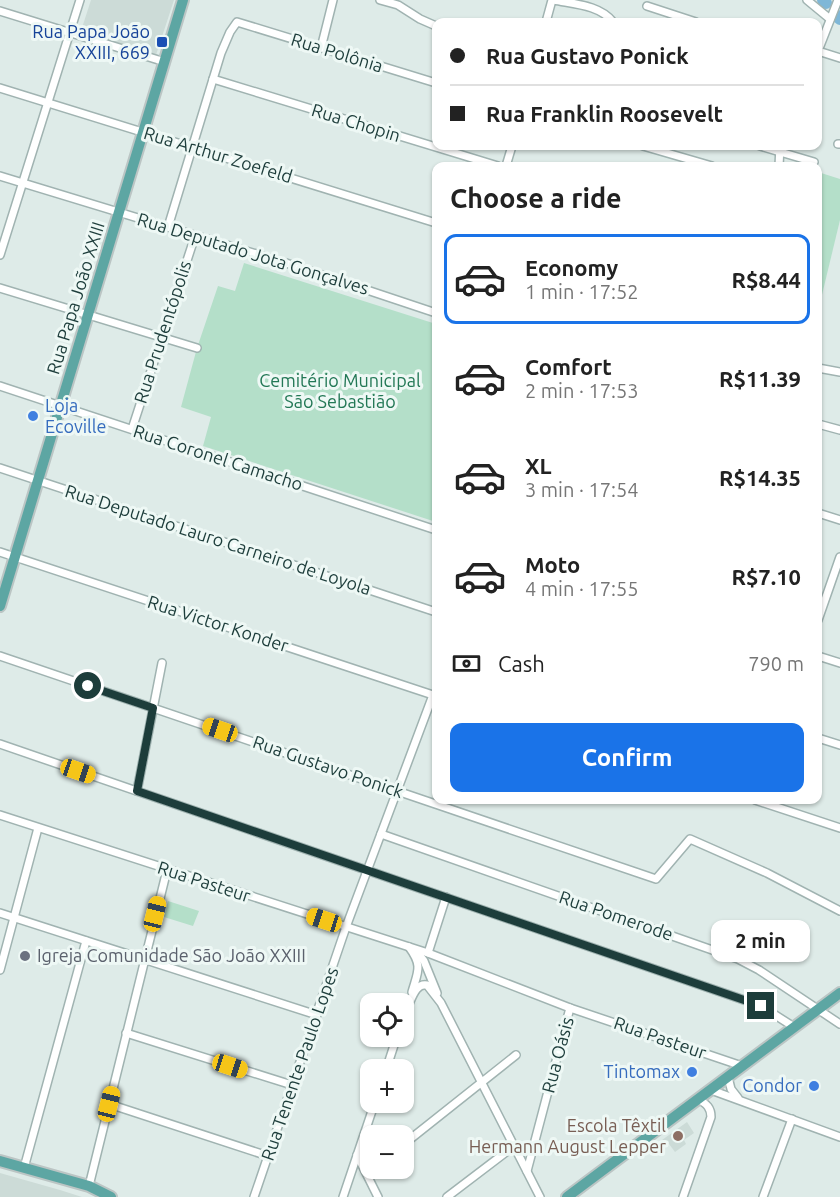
<!DOCTYPE html>
<meta charset="utf-8">
<style>
:root{--surface:#fff;--page:#f6f6f6;--text:#222;--muted:#767676;--line:#e0e0e0;--accent:#1a73e8}
body{margin:0;font-family:Ubuntu,sans-serif;background:var(--page);color:var(--text);height:100vh;display:flex;flex-direction:column;font-size:22px;white-space:nowrap}
*{box-sizing:border-box;margin:0}
p{font-size:20px;color:var(--muted)}
.icon{flex:none;width:33px;height:33px;fill:none;stroke:currentColor;stroke-width:2;stroke-linecap:round;stroke-linejoin:round}
.map{position:relative;flex:1;overflow:hidden}
.side{position:absolute;left:432px;top:162px;width:390px;height:642px;display:flex;flex-direction:column;background:var(--surface);border-radius:12px;box-shadow:0 2px 4px #0004}
.side>*{flex:none}
.hud{position:absolute;left:432px;top:18px;width:390px;height:132px;border-radius:12px;box-shadow:0 2px 4px #0004;display:grid;align-content:center;height:132px;padding:0 18px;background:var(--surface)}
.tools{position:absolute;left:360px;top:993px;display:grid;gap:12px}
.tools a{display:grid;place-items:center;width:54px;height:54px;border-radius:12px;background:var(--surface);box-shadow:0 2px 4px #0004;font-size:30px}
.end{position:absolute;width:27px;height:27px;margin:-14px;border:8px solid #1d3d3b;background:#fff;box-shadow:0 0 0 3px #fff}
.from{border-radius:50%}
.bubble{position:absolute;height:42px;border-radius:12px;background:var(--surface);box-shadow:0 2px 4px #0004;font-size:20px;font-weight:700;line-height:42px;text-align:center}
.car{position:absolute;width:18px;height:36px;margin:-18px -9px;border-radius:8px;box-shadow:0 0 4px 2px #0007;background:linear-gradient(#f5c518 24%,#345 0 40%,#f5c518 0 76%,#345 0 86%,#f5c518 0)}
.hud b{display:flex;align-items:center;gap:21px;height:57px;font-size:22px}
.hud b+b{border-top:2px solid var(--line)}
.hud i{width:15px;height:15px;background:var(--text)}
ul{padding:0;list-style:none}
li{display:flex;align-items:center;gap:18px;height:90px;margin:0 12px 9px;padding:0 6px;border:3px solid transparent;border-radius:12px}
li div{flex:1}
li b{display:block;font-size:22px}
li em{font-style:normal;font-weight:700}
li.current{border-color:var(--accent)}
li>.icon{width:54px;height:54px;stroke-width:1.5}
h2{padding:0 18px;font-size:27px;line-height:72px}
.pay{display:flex;align-items:center;gap:15px;height:66px;padding:0 18px;font-size:22px}
.pay p{margin-inline-start:auto}
.primary-button{display:flex;gap:12px;margin-top:auto;padding:12px 18px}
.primary-button a{flex:1;height:69px;border-radius:12px;background:var(--accent);color:#fff;font-size:24px;font-weight:700;line-height:69px;text-align:center}
.map>svg:first-child{display:block}
</style>
<div class="map">
<svg width="840" height="1197" viewBox="0 0 840 1197">
<rect width="100%" height="100%" fill="#deebe8"/>
<g fill="#ccdbd7">
<path d="M 91,0 L 174,0 L 156,55 L 81,31 Z"/>
<path d="M 687,1122 L 694,1133 L 684,1140 L 686,1144 L 675,1152 L 669,1144 L 666,1146 L 662,1140 Z"/>
<path d="M 0,1173 L 60,1190 L 82,1197 L 0,1197 Z"/>
</g>
<g fill="#b4dfc9">
<path d="M 818,172 L 840,179 L 840,220 L 821,299 L 818,298 Z"/>
<path d="M 244,263 L 436,324 L 436,522 L 203,446 L 211,417 L 181,407 L 197,348 L 218,286 L 235,291 Z"/>
<path d="M 168,901 L 199,911 L 193,926 L 164,917 Z"/>
</g>
<g fill="none" stroke-linecap="round" stroke-linejoin="round">
<g stroke="#7fb7d7" stroke-width="12">
<path d="M 823,0 L 826,3"/>
<path d="M 836,15 L 840,19"/>
</g>
<defs>
<g id="minor">
<path d="M 380,0 L 398,5 L 420,19 L 436,26"/>
<path d="M 554,0 C 574,4 600,5 613,22"/>
<path d="M 807,0 L 830,19"/>
<path d="M 647,6 L 696,22"/>
<path d="M 0,11 L 165,62"/>
<path d="M 546,22 L 552,0"/>
<path d="M 321,48 L 333,0"/>
<path d="M 818,51 L 838,0"/>
<path d="M 818,51 L 840,58"/>
<path d="M 213,79 L 498,166"/>
<path d="M 0,88 L 436,223"/>
<path d="M 838,144 L 840,144"/>
<path d="M 643,146 L 712,166"/>
<path d="M 760,146 L 814,162"/>
<path d="M 506,166 L 512,146"/>
<path d="M 779,166 L 780,146"/>
<path d="M 0,176 L 286,263 L 436,313"/>
<path d="M 168,227 L 221,53 L 230,32 L 237,22 L 436,83"/>
<path d="M 0,255 L 80,0"/>
<path d="M 0,288 L 197,348"/>
<path d="M 818,368 L 840,372"/>
<path d="M 0,386 L 436,530"/>
<path d="M 818,424 L 840,430"/>
<path d="M 132,429 L 195,236"/>
<path d="M 0,468 L 436,612"/>
<path d="M 818,513 L 840,520"/>
<path d="M 0,552 L 436,696"/>
<path d="M 818,620 L 840,557"/>
<path d="M 0,656 L 656,879 L 690,839 L 767,873 L 840,911"/>
<path d="M 818,656 L 840,663"/>
<path d="M 818,738 L 840,745"/>
<path d="M 0,744 L 744,1000 L 761,1006 L 794,1027"/>
<path d="M 137,791 L 162,663"/>
<path d="M 755,800 L 840,828"/>
<path d="M 0,815 L 428,953 L 570,1008 L 742,1066"/>
<path d="M 381,834 L 738,959 L 759,970 L 840,1024"/>
<path d="M 0,913 L 317,1015"/>
<path d="M 409,947 C 423,966 418,971 412,992"/>
<path d="M 417,952 L 424,961 L 437,993"/>
<path d="M 428,953 L 446,897"/>
<path d="M 0,970 L 38,828"/>
<path d="M 407,1008 C 412,999 415,983 427,985 L 441,1003 L 540,1197"/>
<path d="M 404,1018 L 408,1005"/>
<path d="M 126,1033 L 292,1085"/>
<path d="M 386,1070 L 397,1036"/>
<path d="M 728,1077 L 731,1089 L 738,1098"/>
<path d="M 711,1090 L 840,1137"/>
<path d="M 109,1104 L 268,1156"/>
<path d="M 404,1144 L 516,1055"/>
<path d="M 357,1155 L 378,1197"/>
<path d="M 24,1168 L 86,941"/>
<path d="M 527,1171 L 570,1008"/>
<path d="M 89,1186 L 167,870"/>
<path d="M 254,1197 L 346,927 L 433,695"/>
<path d="M 343,1197 L 375,1102"/>
<path d="M 447,1197 L 514,1146"/>
<path d="M 683,1197 L 711,1117 C 711,1108 707,1104 698,1099"/>
<path d="M 763,1197 L 792,1119"/>
</g>
<g id="primary">
<path d="M 0,606 L 183,0"/>
<path d="M 0,1161 L 89,1186 L 111,1197"/>
<path d="M 567,1197 L 840,993"/>
</g>
</defs>
<use href="#minor" stroke="#a0b3b1" stroke-width="10"/>
<use href="#primary" stroke="#bbc5c4" stroke-width="14"/>
<use href="#minor" stroke="#fff" stroke-width="7"/>
<use href="#primary" stroke="#5da6a3" stroke-width="10"/>
</g>
<g fill="none" stroke-linecap="round" stroke-linejoin="round">
<path stroke="#1d3d3b" stroke-width="8" d="M 88,686 L 153,708 L 137,791 L 744,1000 L 761,1006"/>
</g>
<rect fill="#1a4fb4" stroke="#eef8f5" stroke-width="2" x="156" y="36" width="12" height="12" rx="3"/>
<g fill="#3f7fe0" stroke="#eef8f5" stroke-width="2">
<circle cx="33" cy="416" r="6"/>
<circle cx="692" cy="1072" r="6"/>
<circle cx="814" cy="1086" r="6"/>
</g>
<circle fill="#6b7280" stroke="#eef8f5" stroke-width="2" cx="25" cy="956" r="6"/>
<circle fill="#8d6e63" stroke="#eef8f5" stroke-width="2" cx="678" cy="1136" r="6"/>
<g text-anchor="middle" stroke-width="6" stroke-linejoin="round" paint-order="stroke">
<g font-size="18" fill="#164399" stroke="#eef8f5" text-anchor="end">
<text x="150" y="38">Rua Papa João<tspan x="150" dy="21">XXIII, 669</tspan></text>
</g>
<g font-size="18" fill="#1d3d3b" stroke="#eef8f5">
<text transform="translate(337 53) rotate(17)" y="6">Rua Polônia</text>
<text transform="translate(356 123) rotate(17)" y="6">Rua Chopin</text>
<text transform="translate(218 155) rotate(17)" y="6">Rua Arthur Zoefeld</text>
<text transform="translate(253 254) rotate(17)" y="6">Rua Deputado Jota Gonçalves</text>
<text transform="translate(76 298) rotate(-73)" y="6">Rua Papa João XXIII</text>
<text transform="translate(163 332) rotate(-72)" y="6">Rua Prudentópolis</text>
<text transform="translate(218 458) rotate(18)" y="6">Rua Coronel Camacho</text>
<text transform="translate(218 540) rotate(18)" y="6">Rua Deputado Lauro Carneiro de Loyola</text>
<text transform="translate(218 624) rotate(18)" y="6">Rua Victor Konder</text>
<text transform="translate(328 767) rotate(19)" y="6">Rua Gustavo Ponick</text>
<text transform="translate(204 882) rotate(18)" y="6">Rua Pasteur</text>
<text transform="translate(616 916) rotate(19)" y="6">Rua Pomerode</text>
<text transform="translate(660 1038) rotate(19)" y="6">Rua Pasteur</text>
<text transform="translate(558 1055) rotate(-75)" y="6">Rua Oásis</text>
<text transform="translate(300 1064) rotate(-71)" y="6">Rua Tenente Paulo Lopes</text>
</g>
<g font-size="18" fill="#237856" stroke="#eef8f5">
<text x="340" y="387">Cemitério Municipal<tspan x="340" dy="21">São Sebastião</tspan></text>
</g>
<g font-size="18" fill="#366cbe" stroke="#eef8f5" text-anchor="end">
<text x="45" y="412" text-anchor="start">Loja<tspan x="45" dy="21">Ecoville</tspan></text>
<text x="680" y="1078">Tintomax</text>
<text x="802" y="1092">Condor</text>
</g>
<g font-size="18" fill="#5b616d" stroke="#eef8f5" text-anchor="start">
<text x="37" y="962">Igreja Comunidade São João XXIII</text>
</g>
<g font-size="18" fill="#785e54" stroke="#eef8f5" text-anchor="end">
<text x="666" y="1132">Escola Têxtil<tspan x="666" dy="21">Hermann August Lepper</tspan></text>
</g>
</g>
</svg>
<div class="tools">
<a><svg class="icon" aria-label="locate" viewBox="0 0 24 24"><circle cx="12" cy="12" r="6"/><path d="M12 2v4M12 18v4M2 12h4M18 12h4"/></svg></a>
<a>+</a>
<a>−</a>
</div>
<i class="end from" style="left:88px;top:686px"></i>
<i class="end" style="left:761px;top:1006px"></i>
<div class="bubble" style="left:711px;top:920px;width:99px">2 min</div>
<i class="car" style="left:220px;top:730px;rotate:289deg"></i>
<i class="car" style="left:78px;top:771px;rotate:109deg"></i>
<i class="car" style="left:155px;top:914px;rotate:14deg"></i>
<i class="car" style="left:324px;top:920px;rotate:288deg"></i>
<i class="car" style="left:230px;top:1066px;rotate:108deg"></i>
<i class="car" style="left:109px;top:1104px;rotate:14deg"></i>
<div class="hud">
<b><i class="from"></i>Rua Gustavo Ponick</b>
<b><i></i>Rua Franklin Roosevelt</b>
</div>
<section class="side">
<h2>Choose a ride</h2>
<ul>
<li class="current"><svg class="icon" aria-label="car" viewBox="0 0 24 24"><path d="M5 17H2v-5l4-1 3-4h7l3 4 3 1v5h-3M9 17h6M6 11h13"/><circle cx="7" cy="17" r="2"/><circle cx="17" cy="17" r="2"/></svg><div><b>Economy</b><p>1 min · 17:52</p></div><em>R$8.44</em></li>
<li><svg class="icon" aria-label="car" viewBox="0 0 24 24"><path d="M5 17H2v-5l4-1 3-4h7l3 4 3 1v5h-3M9 17h6M6 11h13"/><circle cx="7" cy="17" r="2"/><circle cx="17" cy="17" r="2"/></svg><div><b>Comfort</b><p>2 min · 17:53</p></div><em>R$11.39</em></li>
<li><svg class="icon" aria-label="car" viewBox="0 0 24 24"><path d="M5 17H2v-5l4-1 3-4h7l3 4 3 1v5h-3M9 17h6M6 11h13"/><circle cx="7" cy="17" r="2"/><circle cx="17" cy="17" r="2"/></svg><div><b>XL</b><p>3 min · 17:54</p></div><em>R$14.35</em></li>
<li><svg class="icon" aria-label="car" viewBox="0 0 24 24"><path d="M5 17H2v-5l4-1 3-4h7l3 4 3 1v5h-3M9 17h6M6 11h13"/><circle cx="7" cy="17" r="2"/><circle cx="17" cy="17" r="2"/></svg><div><b>Moto</b><p>4 min · 17:55</p></div><em>R$7.10</em></li>
</ul>
<div class="pay"><svg class="icon" aria-label="cash" viewBox="0 0 24 24"><path d="M3 7h18v10H3z"/><circle cx="12" cy="12" r="2"/></svg>Cash<p>790 m</p></div>
<div class="primary-button"><a>Confirm</a></div>
</section>
</div>
